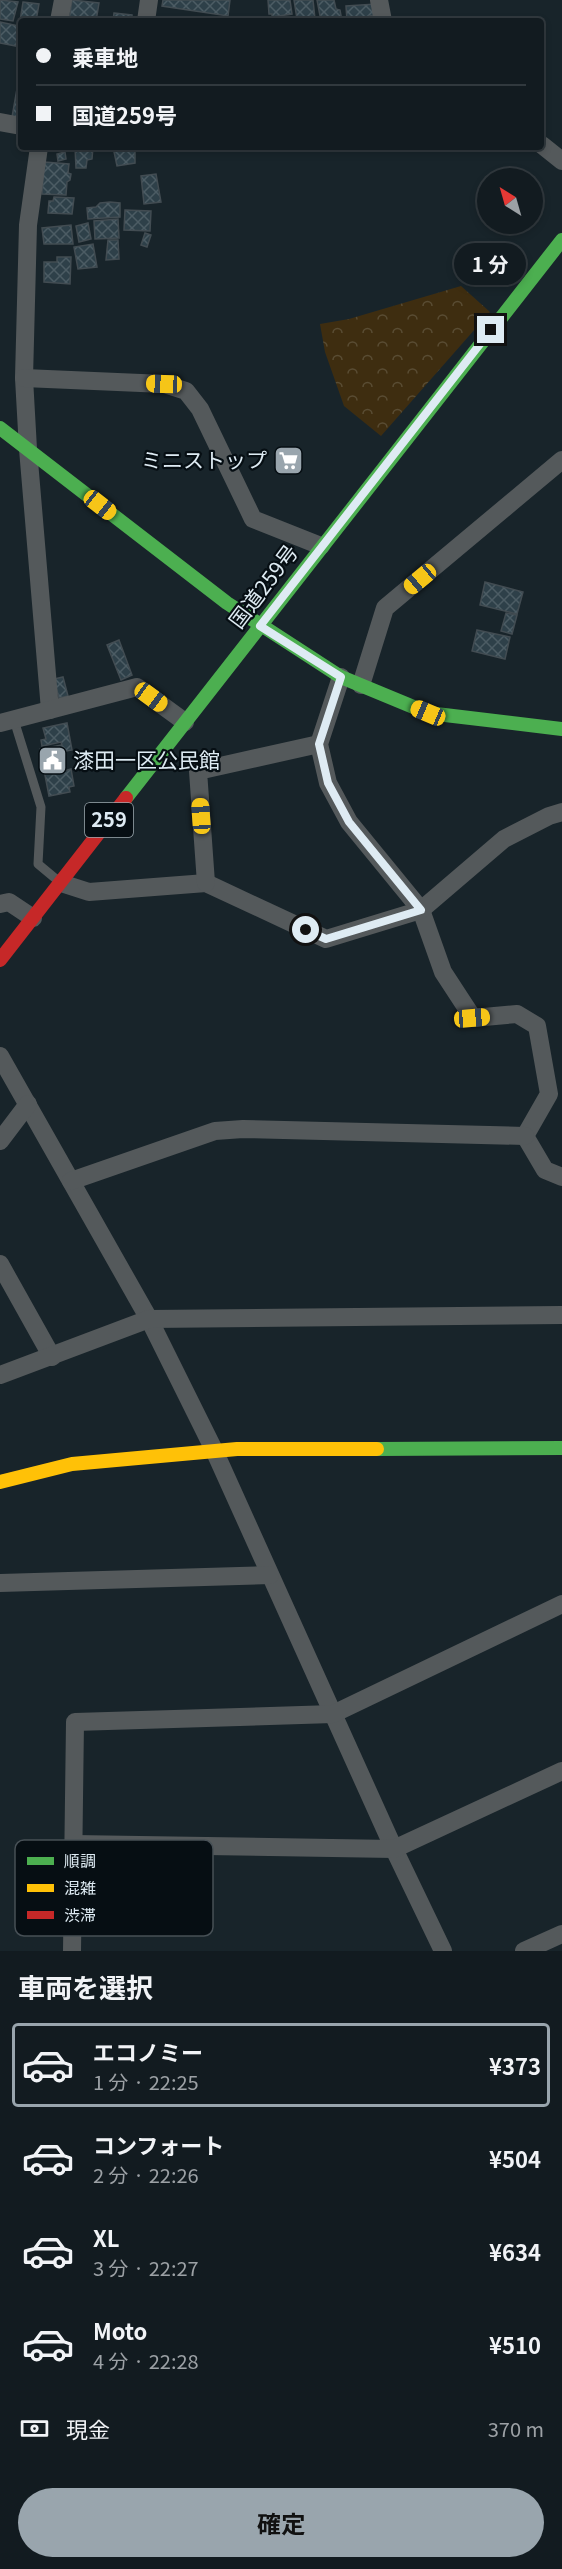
<!DOCTYPE html>
<html lang="ja">
<meta charset="utf-8">
<style>
:root{--surface:#121b20;--page:#1b2429;--text:#f1f3f6;--muted:#9ca1a5;--line:#31393e;--accent:#99a5ad}
body{margin:0;font-family:Georgia,"Noto Sans JP",serif;background:var(--page);color:var(--text);height:100vh;display:flex;flex-direction:column;font-size:22px;white-space:nowrap}
*{box-sizing:border-box;margin:0}
p{font-size:20px;color:var(--muted)}
.icon{flex:none;width:33px;height:33px;fill:none;stroke:currentColor;stroke-width:2;stroke-linecap:round;stroke-linejoin:round}
.map{position:relative;height:1951px;overflow:hidden}
.drawer{display:flex;flex-direction:column;background:var(--surface);flex:1}
.drawer>*{flex:none}
.banner{position:absolute;left:18px;top:18px;width:526px;height:132px;border-radius:6px;box-shadow:0 3px 9px #0003,0 0 0 2px var(--line);display:grid;align-content:center;height:132px;padding:0 18px;background:var(--surface)}
.needle{width:39px;rotate:323deg}
.buttons{position:absolute;left:477px;top:168px;display:grid;gap:12px}
.buttons a{display:grid;place-items:center;width:66px;height:66px;border-radius:50%;background:var(--surface);box-shadow:0 3px 9px #0003,0 0 0 2px var(--line);font-size:30px}
.end{position:absolute;width:27px;height:27px;margin:-14px;border:8px solid #deebf3;background:#111;box-shadow:0 0 0 3px #111}
.from{border-radius:50%}
.bubble{position:absolute;height:42px;border-radius:21px;background:var(--surface);box-shadow:0 3px 9px #0003,0 0 0 2px var(--line);font-size:20px;font-weight:700;line-height:42px;text-align:center}
.car{position:absolute;width:18px;height:36px;margin:-18px -9px;border-radius:8px;box-shadow:0 0 4px 2px #0007;background:linear-gradient(#f5c518 24%,#345 0 40%,#f5c518 0 76%,#345 0 86%,#f5c518 0)}
.banner b{display:flex;align-items:center;gap:21px;height:57px;font-size:22px}
.banner b+b{border-top:2px solid var(--line)}
.banner i{width:15px;height:15px;background:var(--text)}
ul{padding:0;list-style:none}
li{display:flex;align-items:center;gap:18px;height:84px;margin:0 12px 9px;padding:0 6px;border:3px solid transparent;border-radius:6px}
li div{flex:1}
li b{display:block;font-size:22px}
li em{font-style:normal;font-weight:700}
li.on{border-color:var(--accent)}
li>.icon{width:54px;height:54px;stroke-width:1.5}
h2{padding:0 18px;font-size:27px;line-height:72px}
.pay{display:flex;align-items:center;gap:15px;height:66px;padding:0 18px;font-size:22px}
.pay p{margin-inline-start:auto}
.cta{display:flex;gap:12px;margin-top:auto;padding:12px 18px}
.cta a{flex:1;height:69px;border-radius:36px;background:var(--accent);color:#111;font-size:24px;font-weight:700;line-height:69px;text-align:center}
.map>svg:first-child{display:block}
</style>
<div class="map">
<svg width="562" height="1951" viewBox="0 0 562 1951">
<defs>
<pattern id="forest-crowns" width="20" height="18" patternUnits="userSpaceOnUse" patternTransform="scale(1.5)"><rect width="20" height="18" fill="#3e2d10"/><path d="M2 6a3 3 0 1 1 6 0M12 15a3 3 0 1 1 6 0" fill="none" stroke="#594c33"/></pattern>
<pattern id="building-cross-hatch" width="8" height="8" patternUnits="userSpaceOnUse" patternTransform="scale(1.5)"><rect width="8" height="8" fill="#2e4049"/><path d="M0 0l8 8M0 8l8-8" fill="none" stroke="#4c5c64"/></pattern>
</defs>
<rect width="100%" height="100%" fill="#18242a"/>
<path fill="url(#forest-crowns)" d="M 461,286 L 490,312 L 381,436 L 344,406 L 325,352 L 320,324 L 349,319 Z"/>
<g fill="url(#building-cross-hatch)" stroke="#424c52" stroke-width="1.5">
<path d="M 0,0 L 18,2 L 13,21 L 0,19 Z"/>
<path d="M 72,0 L 99,3 L 96,21 L 69,21 Z"/>
<path d="M 163,0 L 230,0 L 228,16 L 162,6 Z"/>
<path d="M 268,0 L 290,0 L 292,14 L 272,17 L 272,14 L 269,14 Z"/>
<path d="M 294,0 L 313,0 L 315,19 L 297,19 Z"/>
<path d="M 317,0 L 334,0 L 336,9 L 340,10 L 342,21 L 321,21 Z"/>
<path d="M 23,2 L 39,4 L 36,21 L 20,21 Z"/>
<path d="M 376,4 L 377,15 L 369,16 L 366,21 L 347,21 L 346,6 Z"/>
<path d="M 114,13 L 132,15 L 132,21 L 113,21 Z"/>
<path d="M 0,22 L 19,26 L 16,46 L 0,43 Z"/>
<path d="M 18,83 L 21,84 L 21,118 L 12,117 Z"/>
<path d="M 75,147 L 93,147 L 92,159 L 87,160 L 86,168 L 76,168 Z"/>
<path d="M 113,147 L 135,147 L 135,163 L 117,166 Z"/>
<path d="M 65,152 L 66,159 L 58,161 L 57,154 Z"/>
<path d="M 44,162 L 69,164 L 68,173 L 71,174 L 70,180 L 67,182 L 66,195 L 42,194 Z"/>
<path d="M 156,174 L 161,202 L 144,204 L 141,176 Z"/>
<path d="M 54,197 L 74,198 L 72,214 L 48,213 L 49,201 L 53,201 Z"/>
<path d="M 110,202 L 120,203 L 120,217 L 88,219 L 87,208 L 96,207 L 100,203 Z"/>
<path d="M 125,210 L 151,211 L 150,231 L 124,230 Z"/>
<path d="M 118,219 L 119,238 L 95,239 L 94,221 Z"/>
<path d="M 88,223 L 91,239 L 79,242 L 76,226 Z"/>
<path d="M 71,225 L 73,244 L 44,244 L 42,228 Z"/>
<path d="M 145,233 L 151,235 L 147,247 L 141,245 Z"/>
<path d="M 108,240 L 118,240 L 119,259 L 106,260 Z"/>
<path d="M 93,244 L 97,267 L 78,269 L 74,247 Z"/>
<path d="M 57,257 L 71,257 L 70,284 L 44,282 L 44,262 L 57,262 Z"/>
<path d="M 485,582 L 523,592 L 517,614 L 480,605 Z"/>
<path d="M 506,613 L 517,615 L 512,634 L 501,631 Z"/>
<path d="M 477,630 L 510,637 L 505,659 L 472,651 Z"/>
<path d="M 119,640 L 132,675 L 121,680 L 107,645 Z"/>
<path d="M 63,677 L 68,696 L 59,698 L 54,679 Z"/>
<path d="M 67,723 L 72,750 L 61,752 L 64,771 L 71,769 L 74,786 L 69,787 L 70,792 L 49,796 L 40,749 L 62,745 L 61,742 L 42,746 L 41,740 L 46,739 L 43,728 Z"/>
</g>
<g fill="none" stroke-linecap="round" stroke-linejoin="round">
<path stroke="#54595b" stroke-width="9" d="M 14,720 L 41,807 L 38,864 L 56,879"/>
<g stroke="#54595b" stroke-width="18">
<path d="M 379,0 L 383,21"/>
<path d="M 59,21 L 63,0"/>
<path d="M 146,21 L 149,0"/>
<path d="M 0,122 L 21,126"/>
<path d="M 542,145 L 562,161"/>
<path d="M 39,147 L 28,225 L 24,378 L 28,449 L 50,710"/>
<path d="M 24,378 L 164,384 L 186,391 L 200,409 L 253,519 L 321,546"/>
<path d="M 341,677 L 319,744 L 328,783 L 349,822 L 421,910 L 443,972 L 473,1018 L 517,1014 L 537,1026 L 549,1094 L 525,1136"/>
<path d="M 361,685 L 385,608 L 562,460"/>
<path d="M 0,723 L 137,687 L 185,722"/>
<path d="M 61,883 L 89,892 L 206,883 L 326,939 L 421,910 L 504,839 L 549,816 L 562,812"/>
<path d="M 206,883 L 198,771 L 319,744"/>
<path d="M 0,904 L 9,902 L 33,918"/>
<path d="M 0,1056 L 149,1319 L 214,1450 L 394,1849 L 443,1951"/>
<path d="M 525,1136 L 545,1170 L 562,1177"/>
<path d="M 0,1141 L 28,1104"/>
<path d="M 71,1181 L 215,1131 L 243,1129 L 525,1136"/>
<path d="M 0,1264 L 52,1357"/>
<path d="M 0,1375 L 149,1319 L 562,1315"/>
<path d="M 0,1583 L 270,1575"/>
<path d="M 74,1844 L 394,1849 L 562,1771"/>
<path d="M 72,1951 L 75,1722 L 333,1714 L 562,1604"/>
<path d="M 524,1951 L 562,1934"/>
</g>
<g stroke="#4caf50" stroke-width="14">
<path d="M 0,428 L 227,603 L 341,677 L 428,713 L 562,729"/>
<path d="M 126,798 L 562,240"/>
<path d="M 377,1449 L 562,1448"/>
</g>
<path stroke="#ffc107" stroke-width="14" d="M 0,1482 L 72,1464 L 237,1449 L 377,1449"/>
<path stroke="#c62828" stroke-width="14" d="M 0,960 L 126,798"/>
</g>
<g fill="none" stroke-linecap="round" stroke-linejoin="round">
<path stroke="#deebf3" stroke-width="8" d="M 306,930 L 326,939 L 421,910 L 349,822 L 328,783 L 319,744 L 341,677 L 260,626 L 491,330"/>
</g>
<defs>
<symbol id="supermarket-square" viewBox="-11 -11 22 22"><rect x="-9" y="-9" width="18" height="18" rx="4" fill="#99a5ad" stroke="#060e13"/><path d="M-6-5.5h2.5l.6 2H6L4.5 2H-2.5L-4.4-4H-6ZM-1.5 3.2a1.3 1.3 0 1 0 .1 0ZM3 3.2a1.3 1.3 0 1 0 .1 0Z" fill="#fff"/></symbol>
<symbol id="civic-square" viewBox="-11 -11 22 22"><rect x="-9" y="-9" width="18" height="18" rx="4" fill="#99a5ad" stroke="#060e13"/><path d="M-.6-6.5H3V-4.5H.6V-3L4-1V1h2V6H-6V1h2V-1L-.6-3ZM-1.2 2.5V6h2.4V2.5Z" fill="#fff"/></symbol>
</defs>
<g fill-rule="evenodd">
<use href="#supermarket-square" x="272" y="444" width="33" height="33"/>
<use href="#civic-square" x="36" y="744" width="33" height="33"/>
</g>
<g text-anchor="middle" stroke-width="4.5" stroke-linejoin="round" paint-order="stroke">
<rect fill="#060e13" stroke="#9da9b0" stroke-width="1.5" x="85" y="803" width="48" height="34" rx="4.5"/>
<g font-size="20" font-weight="bold" fill="#deebf3">
<text x="109" y="827">259</text>
</g>
<g font-size="21" fill="#deebf3" stroke="#060e13" text-anchor="end">
<text x="267" y="468">ミニストップ</text>
<text x="73" y="768" text-anchor="start">漆田一区公民館</text>
</g>
<g font-size="21" fill="#deebf3" stroke="#060e13">
<text transform="translate(264 587) rotate(-53)" y="7">国道259号</text>
</g>
</g>
<rect x="15" y="1840" width="198" height="96" rx="9" fill="#060e13" stroke="#475056" stroke-width="1.5"/>
<rect x="27" y="1857" width="27" height="8" fill="#4caf50"/>
<rect x="27" y="1884" width="27" height="8" fill="#ffc107"/>
<rect x="27" y="1911" width="27" height="8" fill="#c62828"/>
<g font-size="16" fill="#deebf3">
<text x="64" y="1867">順調</text>
<text x="64" y="1894">混雑</text>
<text x="64" y="1921">渋滞</text>
</g>
</svg>
<div class="buttons">
<a><svg class="needle" viewBox="-14 -14 28 28"><path d="M0-13l5 13h-10z" fill="#e53935"/><path d="M0 13l5-13h-10z" fill="#9ca1a5"/></svg></a>
</div>
<i class="end from" style="left:306px;top:930px"></i>
<i class="end" style="left:491px;top:330px"></i>
<div class="bubble" style="left:454px;top:243px;width:72px">1 分</div>
<i class="car" style="left:164px;top:384px;rotate:272deg"></i>
<i class="car" style="left:100px;top:505px;rotate:128deg"></i>
<i class="car" style="left:420px;top:579px;rotate:230deg"></i>
<i class="car" style="left:151px;top:697px;rotate:126deg"></i>
<i class="car" style="left:428px;top:713px;rotate:293deg"></i>
<i class="car" style="left:201px;top:816px;rotate:356deg"></i>
<i class="car" style="left:472px;top:1018px;rotate:85deg"></i>
<div class="banner">
<b><i class="from"></i>乗車地</b>
<b><i></i>国道259号</b>
</div>
</div>
<section class="drawer">
<h2>車両を選択</h2>
<ul>
<li class="on"><svg class="icon" aria-label="car" viewBox="0 0 24 24"><path d="M5 17H2v-5l4-1 3-4h7l3 4 3 1v5h-3M9 17h6M6 11h13"/><circle cx="7" cy="17" r="2"/><circle cx="17" cy="17" r="2"/></svg><div><b>エコノミー</b><p>1 分 · 22:25</p></div><em>¥373</em></li>
<li><svg class="icon" aria-label="car" viewBox="0 0 24 24"><path d="M5 17H2v-5l4-1 3-4h7l3 4 3 1v5h-3M9 17h6M6 11h13"/><circle cx="7" cy="17" r="2"/><circle cx="17" cy="17" r="2"/></svg><div><b>コンフォート</b><p>2 分 · 22:26</p></div><em>¥504</em></li>
<li><svg class="icon" aria-label="car" viewBox="0 0 24 24"><path d="M5 17H2v-5l4-1 3-4h7l3 4 3 1v5h-3M9 17h6M6 11h13"/><circle cx="7" cy="17" r="2"/><circle cx="17" cy="17" r="2"/></svg><div><b>XL</b><p>3 分 · 22:27</p></div><em>¥634</em></li>
<li><svg class="icon" aria-label="car" viewBox="0 0 24 24"><path d="M5 17H2v-5l4-1 3-4h7l3 4 3 1v5h-3M9 17h6M6 11h13"/><circle cx="7" cy="17" r="2"/><circle cx="17" cy="17" r="2"/></svg><div><b>Moto</b><p>4 分 · 22:28</p></div><em>¥510</em></li>
</ul>
<div class="pay"><svg class="icon" aria-label="cash" viewBox="0 0 24 24"><path d="M3 7h18v10H3z"/><circle cx="12" cy="12" r="2"/></svg>現金<p>370 m</p></div>
<div class="cta"><a>確定</a></div>
</section>
